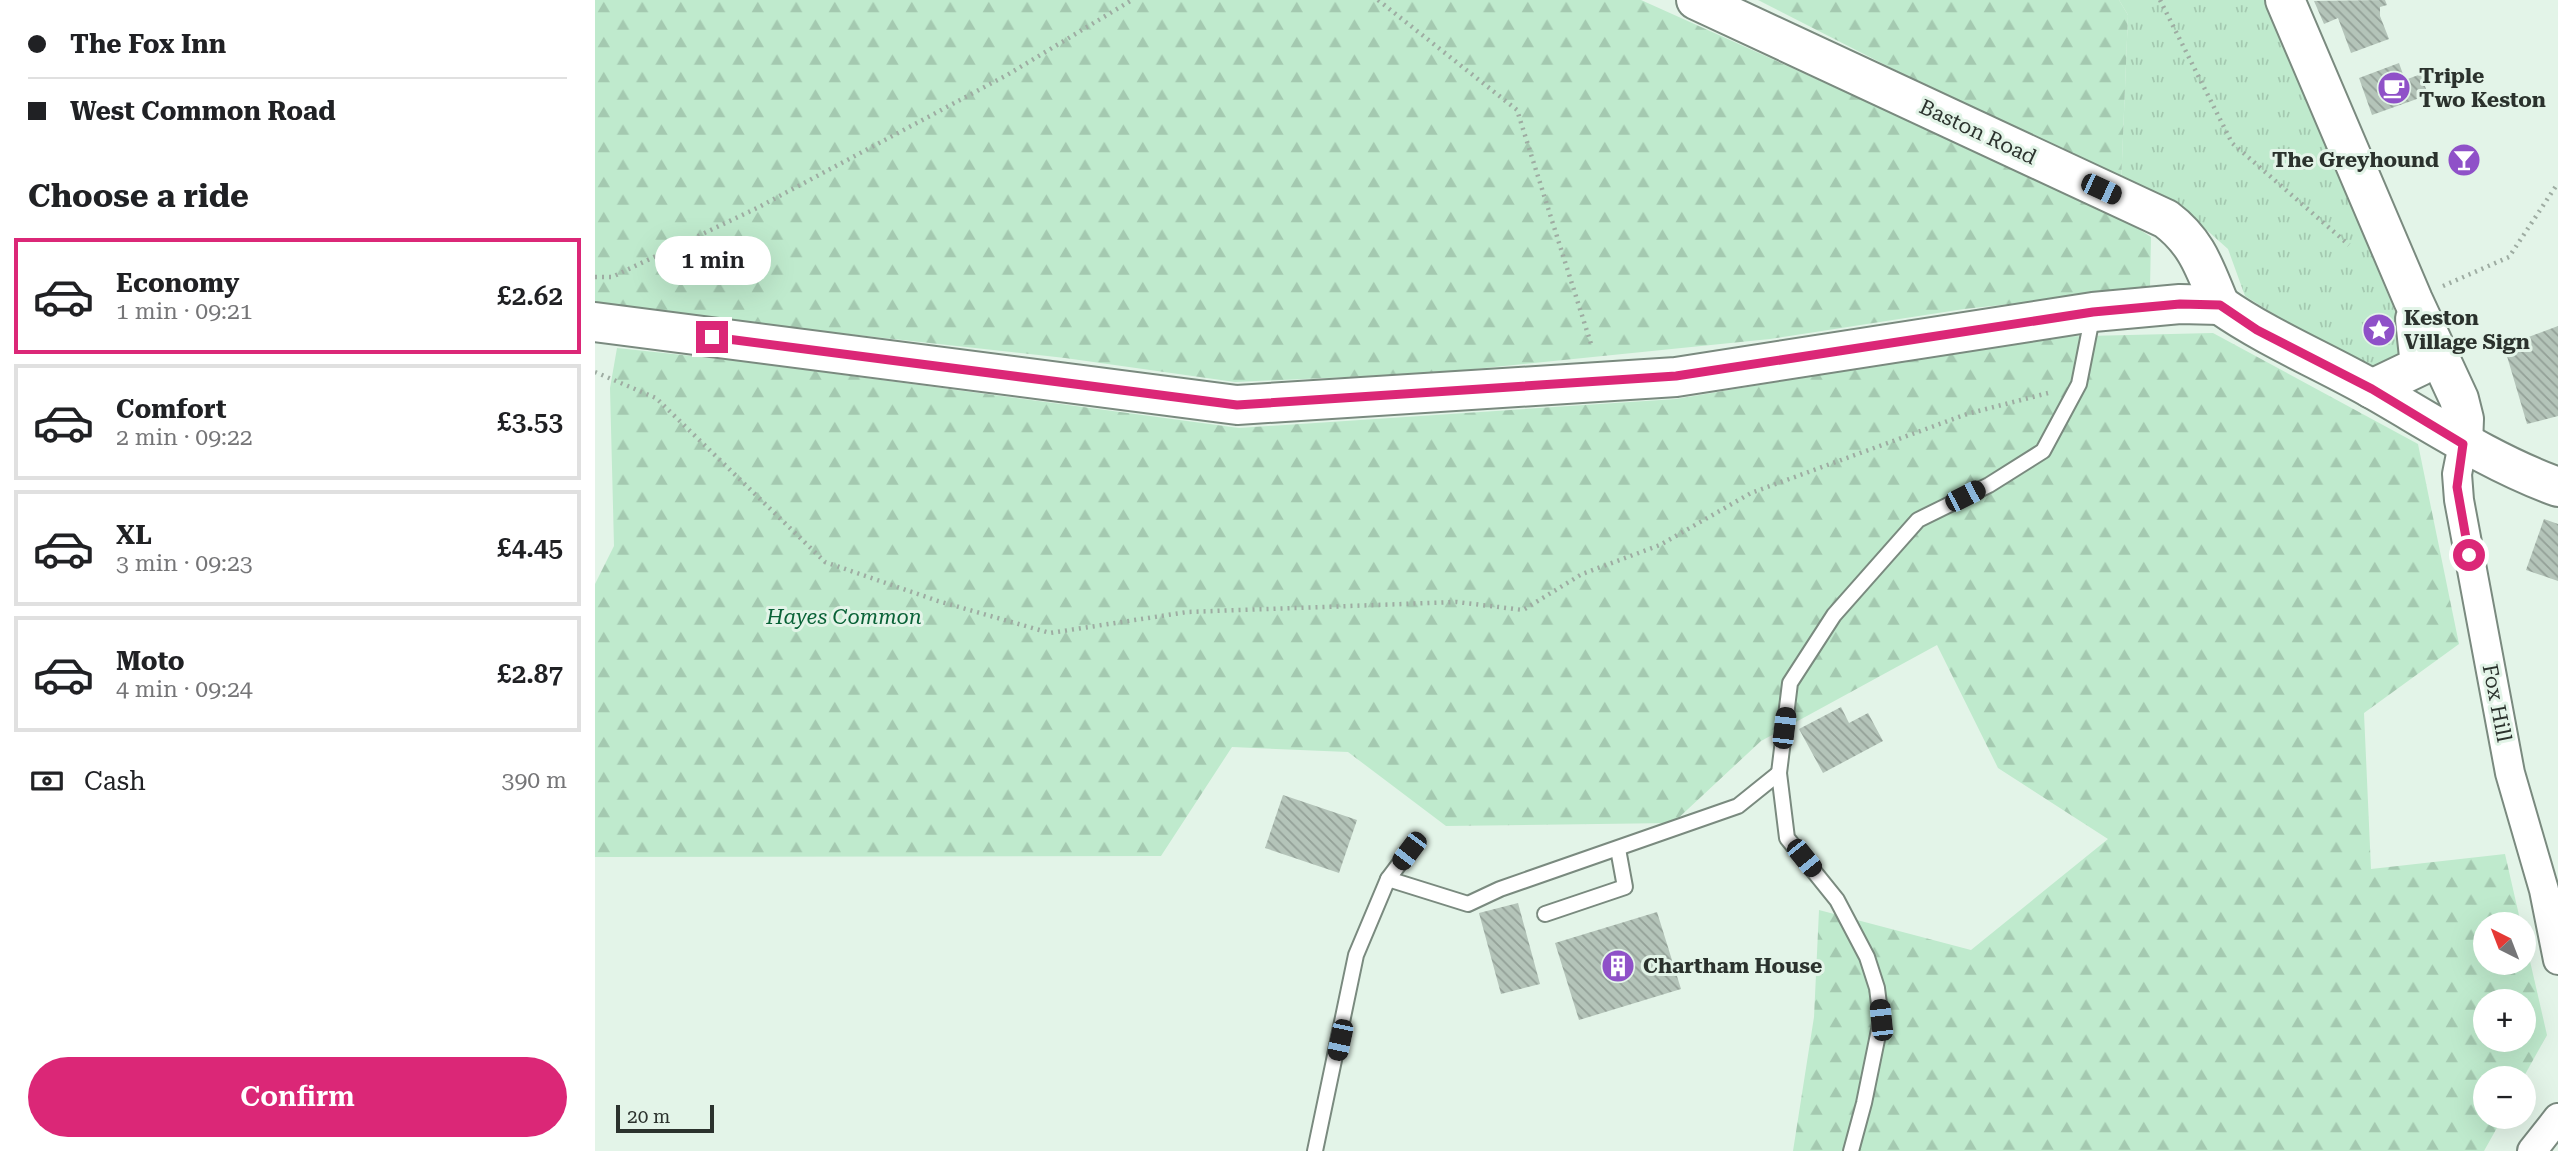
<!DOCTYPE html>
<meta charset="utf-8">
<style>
:root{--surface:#fff;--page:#f6f6f6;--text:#202124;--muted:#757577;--line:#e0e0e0;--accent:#db2777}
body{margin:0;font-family:"Roboto Serif",serif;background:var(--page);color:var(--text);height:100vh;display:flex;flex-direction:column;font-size:26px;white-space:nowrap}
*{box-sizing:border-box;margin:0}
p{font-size:23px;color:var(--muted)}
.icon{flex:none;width:38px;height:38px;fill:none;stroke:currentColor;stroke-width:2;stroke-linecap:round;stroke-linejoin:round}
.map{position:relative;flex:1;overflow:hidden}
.panel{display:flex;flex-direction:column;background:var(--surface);width:595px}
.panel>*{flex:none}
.hud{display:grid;align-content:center;height:154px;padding:0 28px;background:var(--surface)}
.needle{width:46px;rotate:318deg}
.buttons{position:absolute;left:1878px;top:912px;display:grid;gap:14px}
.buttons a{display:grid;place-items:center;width:63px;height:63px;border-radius:50%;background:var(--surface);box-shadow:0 7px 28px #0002;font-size:35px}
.scale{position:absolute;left:21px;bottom:18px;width:98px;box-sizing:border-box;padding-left:7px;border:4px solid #2b322d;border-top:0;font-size:19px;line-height:24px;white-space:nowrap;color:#2b322d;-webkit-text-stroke:5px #e3f4e8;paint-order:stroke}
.end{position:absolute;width:32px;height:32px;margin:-16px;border:9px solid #db2777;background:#fff;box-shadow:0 0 0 4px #fff}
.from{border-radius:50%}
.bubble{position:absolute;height:49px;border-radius:24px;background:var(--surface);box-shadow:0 7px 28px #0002;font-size:23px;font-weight:600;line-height:49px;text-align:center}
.car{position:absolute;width:21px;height:42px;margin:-21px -10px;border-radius:9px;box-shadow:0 0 5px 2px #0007;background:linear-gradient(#222 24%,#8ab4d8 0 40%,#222 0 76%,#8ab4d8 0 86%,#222 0)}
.hud b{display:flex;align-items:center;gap:24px;height:66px;font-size:26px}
.hud b+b{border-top:2px solid var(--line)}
.hud i{width:18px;height:18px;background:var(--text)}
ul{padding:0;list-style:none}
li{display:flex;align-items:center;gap:21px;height:116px;margin:0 14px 10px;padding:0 14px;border:4px solid var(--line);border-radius:0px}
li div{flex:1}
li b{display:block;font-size:26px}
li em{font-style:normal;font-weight:600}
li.current{border-color:var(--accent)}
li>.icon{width:63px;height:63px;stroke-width:1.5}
h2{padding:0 28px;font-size:32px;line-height:84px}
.pay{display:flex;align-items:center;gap:18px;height:77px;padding:0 28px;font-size:26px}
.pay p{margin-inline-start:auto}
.primary-button{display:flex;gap:14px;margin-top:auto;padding:14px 28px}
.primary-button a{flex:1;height:80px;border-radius:42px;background:var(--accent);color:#fff;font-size:28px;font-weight:600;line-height:80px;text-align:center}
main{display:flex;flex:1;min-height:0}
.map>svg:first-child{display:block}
</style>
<main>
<section class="panel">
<div class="hud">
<b><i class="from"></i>The Fox Inn</b>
<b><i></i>West Common Road</b>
</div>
<h2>Choose a ride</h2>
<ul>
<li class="current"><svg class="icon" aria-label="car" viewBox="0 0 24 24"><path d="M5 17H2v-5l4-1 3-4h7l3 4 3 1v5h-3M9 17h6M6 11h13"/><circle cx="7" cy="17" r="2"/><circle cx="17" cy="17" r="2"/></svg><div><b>Economy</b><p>1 min · 09:21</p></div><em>£2.62</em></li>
<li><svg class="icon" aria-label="car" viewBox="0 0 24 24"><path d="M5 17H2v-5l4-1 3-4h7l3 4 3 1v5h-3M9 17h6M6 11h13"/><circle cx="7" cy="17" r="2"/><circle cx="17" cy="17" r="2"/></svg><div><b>Comfort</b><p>2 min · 09:22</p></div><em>£3.53</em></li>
<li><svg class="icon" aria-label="car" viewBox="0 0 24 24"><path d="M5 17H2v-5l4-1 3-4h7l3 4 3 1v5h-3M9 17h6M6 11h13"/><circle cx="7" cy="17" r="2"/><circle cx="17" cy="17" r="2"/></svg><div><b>XL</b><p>3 min · 09:23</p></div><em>£4.45</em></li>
<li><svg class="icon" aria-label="car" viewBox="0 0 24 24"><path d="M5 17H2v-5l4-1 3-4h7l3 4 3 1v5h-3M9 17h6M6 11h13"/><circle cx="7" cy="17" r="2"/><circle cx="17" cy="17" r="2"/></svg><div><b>Moto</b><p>4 min · 09:24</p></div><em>£2.87</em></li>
</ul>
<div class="pay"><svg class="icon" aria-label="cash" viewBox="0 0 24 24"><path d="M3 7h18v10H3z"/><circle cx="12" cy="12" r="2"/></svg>Cash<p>390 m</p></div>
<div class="primary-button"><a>Confirm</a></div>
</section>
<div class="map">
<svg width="1963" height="1151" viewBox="0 0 1963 1151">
<defs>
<pattern id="grass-tufts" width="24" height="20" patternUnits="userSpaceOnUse" patternTransform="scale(1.75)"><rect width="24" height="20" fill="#bfeacd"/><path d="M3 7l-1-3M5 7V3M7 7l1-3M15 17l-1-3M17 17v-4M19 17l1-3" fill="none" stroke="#a4c9b0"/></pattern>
<pattern id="forest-firs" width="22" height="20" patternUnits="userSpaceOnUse" patternTransform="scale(1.75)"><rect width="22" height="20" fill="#bfeacd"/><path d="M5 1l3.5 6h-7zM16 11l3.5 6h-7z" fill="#a4c9b0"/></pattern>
<pattern id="building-back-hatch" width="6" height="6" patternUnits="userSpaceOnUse" patternTransform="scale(1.75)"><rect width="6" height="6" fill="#b4c4b9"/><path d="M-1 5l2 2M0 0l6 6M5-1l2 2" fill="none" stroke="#93a097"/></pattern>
</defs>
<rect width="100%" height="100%" fill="#e3f4e8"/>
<path fill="url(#grass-tufts)" d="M 1524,0 L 1670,0 L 1817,352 L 1781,373 L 1706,331 L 1650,296 L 1633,249 L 1598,218 L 1526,185 L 1533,15 Z"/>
<g fill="url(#forest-firs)" fill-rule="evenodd">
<path d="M 0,0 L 1046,0 L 1519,213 L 1556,237 L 1555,289 L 1369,309 L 1175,339 L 841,373 L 640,382 L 470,358 L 0,306 Z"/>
<path d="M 1163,0 L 1524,0 L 1533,15 L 1526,185 Z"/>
<path d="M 1618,333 L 1823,444 L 1864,644 L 1769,713 L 1776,869 L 1910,854 L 1926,924 L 1890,924 L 1890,962 L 1928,962 L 1929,935 L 1952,1035 L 1928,1078 L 1890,1078 L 1890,1116 L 1908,1117 L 1889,1151 L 1198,1151 L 1219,1017 L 1224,910 L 1376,950 L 1513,839 L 1403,768 L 1342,645 L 1166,741 L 1078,823 L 851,826 L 753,752 L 637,747 L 566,856 L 0,857 L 0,584 L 19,546 L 15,388 L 22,348 L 153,362 L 644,428 L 1081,399 L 1449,337 ZM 1890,1001 L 1928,1001 L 1928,1040 L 1890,1040 Z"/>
</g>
<g fill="url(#building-back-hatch)">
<path d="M 1790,0 L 1792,5 L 1785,7 L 1785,16 L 1794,39 L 1756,53 L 1743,18 L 1729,24 L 1719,1 Z"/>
<path d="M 1804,63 L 1810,80 L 1826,74 L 1833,95 L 1777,115 L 1764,78 Z"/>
<path d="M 1963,326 L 1963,416 L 1932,424 L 1909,346 Z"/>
<path d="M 1949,519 L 1963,524 L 1963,581 L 1931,570 Z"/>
<path d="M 1246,707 L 1254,723 L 1273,713 L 1288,741 L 1228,773 L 1204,729 Z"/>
<path d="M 688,795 L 762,820 L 744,873 L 670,848 Z"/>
<path d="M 923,903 L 945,984 L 906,994 L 884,913 Z"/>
<path d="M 1062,912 L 1086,989 L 984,1020 L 960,943 Z"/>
</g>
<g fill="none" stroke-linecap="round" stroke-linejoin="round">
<defs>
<g id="lane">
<path d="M 793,879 L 873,904 L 905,889 L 1143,806 L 1184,773"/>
<path d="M 950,914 L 1030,887 L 1023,849"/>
<path d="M 720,1151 L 761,955 L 793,879 L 814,851"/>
<path d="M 1256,1151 L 1269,1103 L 1286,1020 L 1282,988 L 1272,957 L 1242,900 L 1192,838 L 1184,773 L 1195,683 L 1239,615 L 1323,520 L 1394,485 L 1448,451 L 1484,384 L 1498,313"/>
</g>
<g id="street">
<path d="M 1868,444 L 1862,474 L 1864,500 L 1915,773 L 1949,890 L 1963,960"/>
<path d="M 1937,1151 L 1963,1118"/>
</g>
<g id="secondary">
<path d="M 1101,0 L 1571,219 C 1603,243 1610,270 1625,305"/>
<path d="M 1690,0 L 1818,300 L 1864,399 L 1869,419 L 1868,444"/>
<path d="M 1625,305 C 1674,339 1728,361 1779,390 C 1840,425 1897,463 1963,487"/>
<path d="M 0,322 L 642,405 L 1081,377 L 1498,312 L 1585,304 L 1625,305"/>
<path d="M 1777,389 L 1825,366 L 1820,319"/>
</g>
</defs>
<use href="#lane" stroke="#7a8a7f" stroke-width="18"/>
<use href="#street" stroke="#7a8a7f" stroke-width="32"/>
<use href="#secondary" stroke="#7a8a7f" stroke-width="42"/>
<g stroke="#9eaca2" stroke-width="4.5" stroke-dasharray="2 5" stroke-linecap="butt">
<path d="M 783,0 L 922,110 L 997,347"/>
<path d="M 1565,0 L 1637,143 L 1754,245"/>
<path d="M 0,277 L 17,277 L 162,208 L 412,75 L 537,0"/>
<path d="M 1848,286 L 1914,257 L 1963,183"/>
<path d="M 0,372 L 61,398 L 230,562 L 343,601 L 455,633 L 592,612 L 862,602 L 928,610 L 987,574 L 1065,545 L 1156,493 L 1372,414 L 1453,393"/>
</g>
<use href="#lane" stroke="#fff" stroke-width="14"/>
<use href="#street" stroke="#fff" stroke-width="28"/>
<use href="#secondary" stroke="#fff" stroke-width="38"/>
</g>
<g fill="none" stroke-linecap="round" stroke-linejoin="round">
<path stroke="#db2777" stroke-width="9" d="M 117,337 L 642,405 L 1081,376 L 1498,312 L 1585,304 L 1625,305 L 1662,330 L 1777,389 L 1868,444 L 1862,487 L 1874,555"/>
</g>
<defs>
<symbol id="cafe-disc" viewBox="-11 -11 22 22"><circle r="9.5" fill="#8f51c8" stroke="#e3f4e8"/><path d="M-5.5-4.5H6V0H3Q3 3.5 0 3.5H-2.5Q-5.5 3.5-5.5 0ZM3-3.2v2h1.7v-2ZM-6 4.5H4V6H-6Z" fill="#fff"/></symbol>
<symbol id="bar-disc" viewBox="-11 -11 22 22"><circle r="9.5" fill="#8f51c8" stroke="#e3f4e8"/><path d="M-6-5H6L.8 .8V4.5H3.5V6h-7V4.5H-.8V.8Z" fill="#fff"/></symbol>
<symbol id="sight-disc" viewBox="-11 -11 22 22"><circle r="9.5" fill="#8f51c8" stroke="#e3f4e8"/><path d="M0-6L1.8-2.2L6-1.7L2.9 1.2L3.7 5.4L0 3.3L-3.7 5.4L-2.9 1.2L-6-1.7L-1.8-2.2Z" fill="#fff"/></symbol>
<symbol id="building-disc" viewBox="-11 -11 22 22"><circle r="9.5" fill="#8f51c8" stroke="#e3f4e8"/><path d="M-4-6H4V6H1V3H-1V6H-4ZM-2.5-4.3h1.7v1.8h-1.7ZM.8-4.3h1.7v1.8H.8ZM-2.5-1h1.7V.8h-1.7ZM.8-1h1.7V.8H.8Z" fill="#fff"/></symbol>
</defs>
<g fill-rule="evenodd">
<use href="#cafe-disc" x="1780" y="69" width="38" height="38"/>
<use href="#bar-disc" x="1850" y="141" width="38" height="38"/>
<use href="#sight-disc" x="1765" y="311" width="38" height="38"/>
<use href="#building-disc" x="1004" y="947" width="38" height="38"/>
</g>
<g text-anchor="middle" stroke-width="6" stroke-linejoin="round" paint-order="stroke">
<g font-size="21" font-weight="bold" fill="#2b322d" stroke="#e3f4e8" text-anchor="start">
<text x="1824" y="83">Triple<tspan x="1824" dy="24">Two Keston</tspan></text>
<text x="1844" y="167" text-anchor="end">The Greyhound</text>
<text x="1809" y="325">Keston<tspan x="1809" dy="24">Village Sign</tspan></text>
<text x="1048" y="973">Chartham House</text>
</g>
<g font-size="21" fill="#2b322d" stroke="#e3f4e8">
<text transform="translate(1383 132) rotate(25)" y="7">Baston Road</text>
<text transform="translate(1902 703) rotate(79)" y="7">Fox Hill</text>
</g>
<g font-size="21" font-style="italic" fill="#096237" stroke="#e3f4e8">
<text x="249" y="624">Hayes Common</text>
</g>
</g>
</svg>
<div class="buttons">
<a><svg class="needle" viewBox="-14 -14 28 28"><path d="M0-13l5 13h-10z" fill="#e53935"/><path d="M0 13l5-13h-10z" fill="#757577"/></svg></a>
<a>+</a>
<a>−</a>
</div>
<div class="scale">20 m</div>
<i class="end from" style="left:1874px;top:555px"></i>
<i class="end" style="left:117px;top:337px"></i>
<div class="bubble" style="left:60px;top:236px;width:116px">1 min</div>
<i class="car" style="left:1506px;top:189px;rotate:115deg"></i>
<i class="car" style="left:1370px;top:496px;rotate:63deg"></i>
<i class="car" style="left:1189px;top:728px;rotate:7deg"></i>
<i class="car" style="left:814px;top:851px;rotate:217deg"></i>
<i class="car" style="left:1209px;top:858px;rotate:141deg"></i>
<i class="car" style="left:1286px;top:1020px;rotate:354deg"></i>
<i class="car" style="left:745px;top:1040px;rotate:192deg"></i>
</div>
</main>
